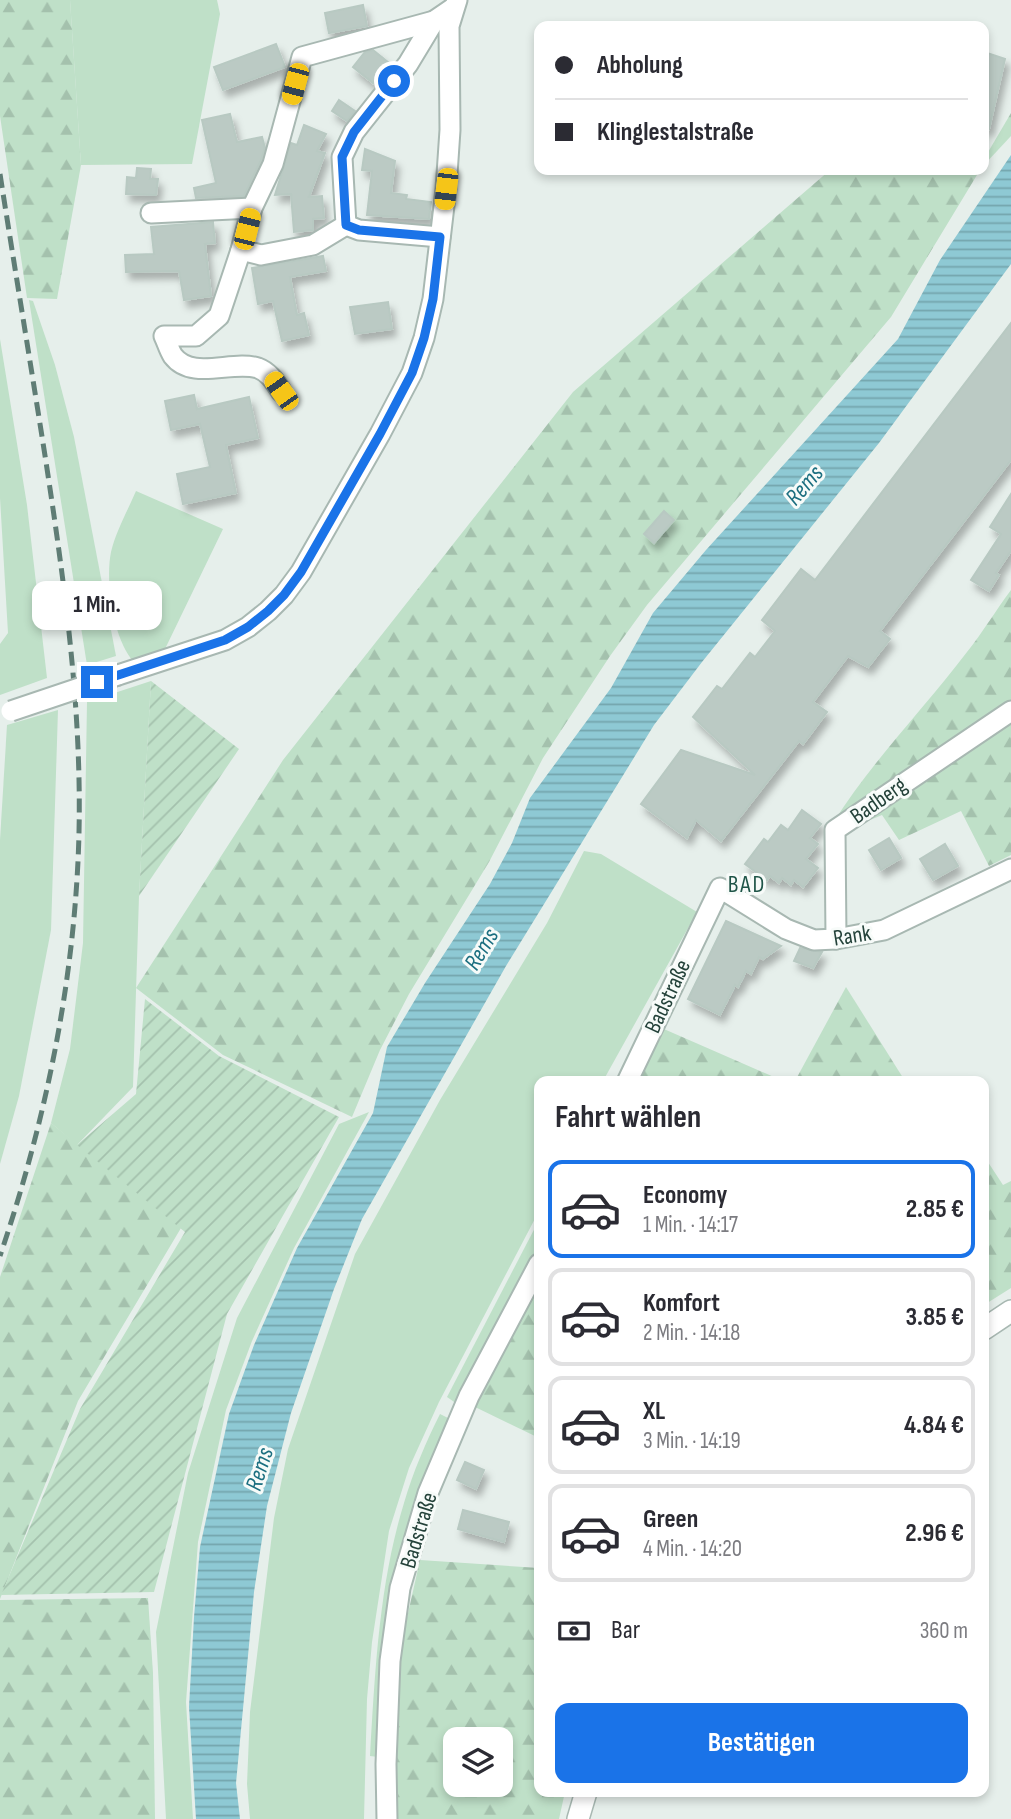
<!DOCTYPE html>
<html lang="de">
<meta charset="utf-8">
<style>
:root{--surface:#fff;--page:#f2f2f3;--text:#2b2b33;--muted:#7c7c81;--line:#e1e1e2;--accent:#1a73e8}
body{margin:0;font-family:"Sofia Sans Condensed",sans-serif;background:var(--page);color:var(--text);height:100vh;display:flex;flex-direction:column;font-size:26px;white-space:nowrap}
*{box-sizing:border-box;margin:0}
p{font-size:23px;color:var(--muted)}
.icon{flex:none;width:38px;height:38px;fill:none;stroke:currentColor;stroke-width:2;stroke-linecap:round;stroke-linejoin:round}
.map{position:relative;flex:1;overflow:hidden}
.sheet{position:absolute;left:534px;top:1076px;width:455px;height:721px;display:flex;flex-direction:column;background:var(--surface);border-radius:14px;box-shadow:0 4px 10px #0003}
.sheet>*{flex:none}
.banner{position:absolute;left:534px;top:21px;width:455px;height:154px;border-radius:14px;box-shadow:0 4px 10px #0003;display:grid;align-content:center;height:154px;padding:0 21px;background:var(--surface)}
.fabs{position:absolute;left:443px;top:1727px;display:grid;gap:14px}
.fabs a{display:grid;place-items:center;width:70px;height:70px;border-radius:14px;background:var(--surface);box-shadow:0 4px 10px #0003;font-size:35px}
.end{position:absolute;width:32px;height:32px;margin:-16px;border:9px solid #1a73e8;background:#fff;box-shadow:0 0 0 4px #fff}
.from{border-radius:50%}
.bubble{position:absolute;height:49px;border-radius:14px;background:var(--surface);box-shadow:0 4px 10px #0003;font-size:23px;font-weight:700;line-height:49px;text-align:center}
.car{position:absolute;width:21px;height:42px;margin:-21px -10px;border-radius:9px;box-shadow:0 0 5px 2px #0007;background:linear-gradient(#f5c518 24%,#345 0 40%,#f5c518 0 76%,#345 0 86%,#f5c518 0)}
.banner b{display:flex;align-items:center;gap:24px;height:66px;font-size:26px}
.banner b+b{border-top:2px solid var(--line)}
.banner i{width:18px;height:18px;background:var(--text)}
ul{padding:0;list-style:none}
li{display:flex;align-items:center;gap:21px;height:98px;margin:0 14px 10px;padding:0 7px;border:4px solid var(--line);border-radius:14px}
li div{flex:1}
li b{display:block;font-size:26px}
li em{font-style:normal;font-weight:700}
li.selected{border-color:var(--accent)}
li>.icon{width:63px;height:63px;stroke-width:1.5}
h2{padding:0 21px;font-size:32px;line-height:84px}
.pay{display:flex;align-items:center;gap:18px;height:77px;padding:0 21px;font-size:26px}
.pay p{margin-inline-start:auto}
.button{display:flex;gap:14px;margin-top:auto;padding:14px 21px}
.button a{flex:1;height:80px;border-radius:14px;background:var(--accent);color:#fff;font-size:28px;font-weight:700;line-height:80px;text-align:center}
.map>svg:first-child{display:block}
</style>
<div class="map">
<svg width="1011" height="1819" viewBox="0 0 1011 1819">
<defs>
<pattern id="forest-firs" width="22" height="20" patternUnits="userSpaceOnUse" patternTransform="scale(1.75)"><rect width="22" height="20" fill="#bfe0c8"/><path d="M5 1l3.5 6h-7zM16 11l3.5 6h-7z" fill="#a4c1ad"/></pattern>
<pattern id="garden-furrows" width="10" height="10" patternUnits="userSpaceOnUse" patternTransform="scale(1.75)"><rect width="10" height="10" fill="#bfe0c8"/><path d="M-1 1l2-2M0 10L10 0M9 11l2-2" fill="none" stroke="#a4c1ad"/></pattern>
<pattern id="water-rules" width="6" height="5" patternUnits="userSpaceOnUse" patternTransform="scale(1.75)"><rect width="6" height="5" fill="#8ec9d4"/><path d="M0 2.5h6" fill="none" stroke="#74a5ad"/></pattern>
<filter id="shadow"><feDropShadow dx="4" dy="7" stdDeviation="3.5" flood-color="#0004"/></filter>
</defs>
<rect width="100%" height="100%" fill="#e6efeb"/>
<g fill="#bfe0c8">
<path d="M 70,0 L 217,0 L 220,14 L 192,164 L 81,165 Z"/>
<path d="M 29,300 L 33,301 L 55,365 L 74,437 L 116,656 L 87,665 Z"/>
<path d="M 0,339 L 27,505 L 47,678 L 0,695 L 0,644 L 8,633 L 0,498 Z"/>
<path d="M 136,491 L 223,529 L 165,649 L 134,662 C 113,640 105,581 111,552 C 116,531 128,510 136,491 Z"/>
<path d="M 151,681 L 139,896 L 133,1087 L 77,1145 L 51,1123 L 70,1049 L 83,943 L 87,702 Z"/>
<path d="M 58,710 L 51,930 L 19,1096 L 0,1164 L 0,840 L 7,725 Z"/>
<path d="M 584,851 L 601,854 L 697,912 L 603,1081 L 539,1082 L 539,1211 L 439,1402 L 409,1468 L 389,1531 L 372,1642 L 367,1699 L 364,1819 L 250,1819 L 247,1784 L 250,1712 L 274,1518 L 288,1449 L 355,1254 L 440,1100 L 547,923 Z"/>
<path d="M 369,1112 L 294,1248 L 252,1341 L 226,1410 L 198,1542 L 186,1702 L 193,1819 L 166,1819 L 156,1632 L 188,1473 L 237,1318 L 339,1124 Z"/>
<path d="M 539,1220 L 539,1245 L 457,1404 L 447,1397 Z"/>
<path d="M 440,1414 L 450,1419 L 419,1492 L 397,1565 L 378,1757 L 370,1756 C 375,1672 379,1584 404,1503 C 413,1472 426,1442 440,1414 Z"/>
</g>
<g fill="url(#forest-firs)" fill-rule="evenodd">
<path d="M 0,0 L 70,0 L 81,165 L 57,299 L 27,298 L 0,116 Z"/>
<path d="M 1011,113 L 1011,136 L 984,165 L 984,159 Z"/>
<path d="M 830,170 L 980,170 L 891,317 L 647,605 L 610,656 L 543,758 L 489,862 L 409,994 L 380,1050 L 352,1117 L 223,1055 L 136,988 L 283,760 L 573,392 Z"/>
<path d="M 1011,590 L 1011,855 L 989,866 L 961,811 L 899,840 L 882,815 L 842,832 L 833,823 C 872,761 923,710 967,652 C 983,632 996,610 1011,590 Z"/>
<path d="M 846,987 L 905,1081 L 795,1081 Z"/>
<path d="M 657,1026 L 783,1081 L 627,1082 Z"/>
<path d="M 51,1123 L 181,1228 L 78,1401 L 0,1599 L 0,1277 Z"/>
<path d="M 984,1156 L 1003,1185 L 1011,1181 L 1011,1288 L 984,1305 Z"/>
<path d="M 539,1283 L 539,1438 L 475,1407 Z"/>
<path d="M 420,1560 L 539,1568 L 539,1792 L 565,1792 L 559,1819 L 394,1819 L 395,1671 ZM 455,1740 L 500,1740 L 500,1785 L 455,1785 Z"/>
<path d="M 148,1598 L 153,1673 L 155,1819 L 0,1819 L 0,1600 Z"/>
</g>
<g fill="url(#garden-furrows)">
<path d="M 151,681 L 239,749 L 139,896 Z"/>
<path d="M 145,999 L 219,1056 L 339,1117 L 227,1314 L 154,1592 L 1,1595 L 80,1409 L 185,1232 L 77,1145 L 136,1094 Z"/>
</g>
<path fill="url(#water-rules)" d="M 1011,155 L 1011,264 L 879,443 L 702,662 L 654,725 L 506,966 L 362,1219 L 334,1289 L 291,1413 L 267,1506 L 254,1592 L 236,1783 L 240,1819 L 196,1819 L 189,1707 L 194,1617 L 200,1547 L 229,1414 L 254,1345 L 297,1248 L 373,1113 L 387,1047 L 425,983 L 490,884 L 512,843 L 530,798 L 611,688 L 653,613 L 706,550 L 898,339 L 940,260 Z"/>
<g fill="#bbcac4" stroke="#b8c9c2" stroke-width="2" filter="url(#shadow)">
<path d="M 363,5 L 367,26 L 329,33 L 325,13 Z"/>
<path d="M 276,44 L 285,67 L 223,90 L 214,67 Z"/>
<path d="M 373,50 L 389,63 L 373,83 L 353,67 L 365,52 Z"/>
<path d="M 984,52 L 1005,59 L 989,129 L 984,128 Z"/>
<path d="M 339,100 L 355,111 L 347,121 L 332,111 Z"/>
<path d="M 230,114 L 237,142 L 262,137 L 265,148 L 261,160 L 244,196 L 196,198 L 194,188 L 216,183 L 202,120 Z"/>
<path d="M 304,125 L 326,134 L 317,151 L 325,153 L 309,197 L 322,196 L 324,218 L 313,219 L 313,230 L 294,232 L 291,194 L 275,195 L 291,143 L 297,145 Z"/>
<path d="M 365,149 L 395,161 L 391,193 L 407,195 L 406,199 L 431,202 L 429,219 L 367,215 L 372,171 L 362,170 Z"/>
<path d="M 137,168 L 151,169 L 150,179 L 158,179 L 156,195 L 126,194 L 127,177 L 136,178 Z"/>
<path d="M 213,222 L 215,243 L 205,244 L 211,296 L 184,300 L 179,271 L 126,272 L 125,255 L 154,254 L 151,227 Z"/>
<path d="M 323,256 L 326,271 L 290,277 L 297,315 L 304,313 L 309,335 L 282,341 L 273,301 L 258,304 L 252,268 Z"/>
<path d="M 388,302 L 392,329 L 355,334 L 350,307 Z"/>
<path d="M 1011,323 L 1011,460 L 880,631 L 890,639 L 868,667 L 848,656 L 813,702 L 827,712 L 803,744 L 799,741 L 721,841 L 696,820 L 687,838 L 641,804 L 681,750 L 755,775 L 693,717 L 717,686 L 722,689 L 750,653 L 755,657 L 775,631 L 762,620 L 801,569 L 815,580 Z"/>
<path d="M 194,395 L 197,409 L 249,397 L 258,438 L 226,445 L 236,493 L 183,504 L 177,474 L 210,467 L 200,424 L 171,430 L 165,401 Z"/>
<path d="M 1011,494 L 1011,551 L 996,573 L 999,575 L 989,591 L 971,580 L 1001,534 L 990,527 Z"/>
<path d="M 664,511 L 674,520 L 654,543 L 644,534 Z"/>
<path d="M 802,810 L 821,824 L 810,838 L 818,844 L 806,859 L 818,868 L 803,887 L 794,880 L 791,885 L 782,878 L 779,883 L 770,876 L 767,880 L 745,864 L 764,839 L 768,842 L 781,825 L 788,830 Z"/>
<path d="M 889,838 L 901,858 L 881,870 L 869,850 Z"/>
<path d="M 945,844 L 958,866 L 933,880 L 920,859 Z"/>
<path d="M 726,921 L 781,946 L 763,959 L 759,957 L 751,974 L 746,971 L 738,987 L 735,985 L 720,1015 L 688,999 Z"/>
<path d="M 800,948 L 822,952 L 813,968 L 794,961 Z"/>
<path d="M 465,1462 L 484,1470 L 476,1489 L 457,1480 Z"/>
<path d="M 463,1510 L 509,1522 L 504,1542 L 458,1529 Z"/>
</g>
<g fill="none" stroke-linecap="round" stroke-linejoin="round">
<defs>
<g id="minor">
<path d="M 151,213 L 252,208"/>
<path d="M 346,225 L 359,230 L 440,237"/>
<path d="M 241,250 L 261,255 L 313,245 L 346,225 L 342,157 L 354,132 L 408,64 L 434,21"/>
<path d="M 281,391 C 275,382 269,372 258,368 C 232,360 192,381 173,356 C 169,350 167,342 164,336 L 196,336 L 219,316 L 241,250 L 252,208 L 273,164 L 302,57 L 434,21 L 453,8"/>
<path d="M 118,675 L 225,640 L 248,627 L 268,611 L 284,595 L 301,572 L 380,434 L 412,373 L 424,338 L 433,299 L 446,189 L 450,130 L 449,26 L 457,0"/>
<path d="M 836,939 L 835,830 L 1011,711"/>
<path d="M 627,1082 L 720,888 L 786,929 L 814,940 L 836,939 L 884,930 L 1011,869"/>
<path d="M 387,1819 L 386,1764 L 390,1661 L 400,1588 L 428,1493 L 469,1396 L 539,1264"/>
</g>
<g id="tertiary">
<path d="M 984,1329 L 1011,1311"/>
<path d="M 578,1819 L 586,1792"/>
</g>
</defs>
<use href="#minor" stroke="#a8b8b2" stroke-width="23"/>
<use href="#tertiary" stroke="#a8b8b2" stroke-width="24"/>
<use href="#minor" stroke="#fff" stroke-width="19"/>
<use href="#tertiary" stroke="#fff" stroke-width="21"/>
<path stroke="#5f7d75" stroke-width="5" stroke-dasharray="14 7" stroke-linecap="butt" d="M 0,174 C 15,270 31,366 46,462 C 67,600 86,740 77,879 C 69,1008 41,1135 0,1256"/>
<defs>
<path id="minor-bridge" d="M 11,711 L 118,675"/>
</defs>
<use href="#minor-bridge" stroke="#a8b8b2" stroke-width="23" stroke-linecap="butt"/>
<use href="#minor-bridge" stroke="#fff" stroke-width="19"/>
</g>
<g fill="none" stroke-linecap="round" stroke-linejoin="round">
<path stroke="#1a73e8" stroke-width="9" d="M 97,682 L 225,640 L 248,627 L 268,611 L 284,595 L 301,572 L 380,434 L 412,373 L 424,338 L 433,299 L 440,237 L 359,230 L 346,225 L 342,157 L 354,132 L 394,81"/>
</g>
<g text-anchor="middle" stroke-width="6" stroke-linejoin="round" paint-order="stroke">
<g font-size="23" fill="#24423a" stroke="#f7fbf9">
<text transform="translate(878 800) rotate(-35)" y="8">Badberg</text>
<text transform="translate(852 935) rotate(-9)" y="8">Rank</text>
<text transform="translate(667 996) rotate(-65)" y="8">Badstraße</text>
<text transform="translate(418 1530) rotate(-73)" y="8">Badstraße</text>
</g>
<g font-size="24" font-style="italic" fill="#1c6f80" stroke="#f7fbf9">
<text transform="translate(804 485) rotate(-49)" y="8">Rems</text>
<text transform="translate(481 949) rotate(-59)" y="8">Rems</text>
<text transform="translate(259 1469) rotate(-72)" y="8">Rems</text>
</g>
<g font-size="24" letter-spacing="2" fill="#1f5548" stroke="#f7fbf9">
<text x="747" y="892">BAD</text>
</g>
</g>
</svg>
<div class="fabs">
<a><svg class="icon" aria-label="layers" viewBox="0 0 24 24"><path d="M12 4l9 5-9 5-9-5zM3 14l9 5 9-5"/></svg></a>
</div>
<i class="end from" style="left:394px;top:81px"></i>
<i class="end" style="left:97px;top:682px"></i>
<div class="bubble" style="left:32px;top:581px;width:130px">1 Min.</div>
<i class="car" style="left:295px;top:84px;rotate:195deg"></i>
<i class="car" style="left:446px;top:189px;rotate:187deg"></i>
<i class="car" style="left:247px;top:229px;rotate:14deg"></i>
<i class="car" style="left:281px;top:391px;rotate:325deg"></i>
<div class="banner">
<b><i class="from"></i>Abholung</b>
<b><i></i>Klinglestalstraße</b>
</div>
<section class="sheet">
<h2>Fahrt wählen</h2>
<ul>
<li class="selected"><svg class="icon" aria-label="car" viewBox="0 0 24 24"><path d="M5 17H2v-5l4-1 3-4h7l3 4 3 1v5h-3M9 17h6M6 11h13"/><circle cx="7" cy="17" r="2"/><circle cx="17" cy="17" r="2"/></svg><div><b>Economy</b><p>1 Min. · 14:17</p></div><em>2.85 €</em></li>
<li><svg class="icon" aria-label="car" viewBox="0 0 24 24"><path d="M5 17H2v-5l4-1 3-4h7l3 4 3 1v5h-3M9 17h6M6 11h13"/><circle cx="7" cy="17" r="2"/><circle cx="17" cy="17" r="2"/></svg><div><b>Komfort</b><p>2 Min. · 14:18</p></div><em>3.85 €</em></li>
<li><svg class="icon" aria-label="car" viewBox="0 0 24 24"><path d="M5 17H2v-5l4-1 3-4h7l3 4 3 1v5h-3M9 17h6M6 11h13"/><circle cx="7" cy="17" r="2"/><circle cx="17" cy="17" r="2"/></svg><div><b>XL</b><p>3 Min. · 14:19</p></div><em>4.84 €</em></li>
<li><svg class="icon" aria-label="car" viewBox="0 0 24 24"><path d="M5 17H2v-5l4-1 3-4h7l3 4 3 1v5h-3M9 17h6M6 11h13"/><circle cx="7" cy="17" r="2"/><circle cx="17" cy="17" r="2"/></svg><div><b>Green</b><p>4 Min. · 14:20</p></div><em>2.96 €</em></li>
</ul>
<div class="pay"><svg class="icon" aria-label="cash" viewBox="0 0 24 24"><path d="M3 7h18v10H3z"/><circle cx="12" cy="12" r="2"/></svg>Bar<p>360 m</p></div>
<div class="button"><a>Bestätigen</a></div>
</section>
</div>
